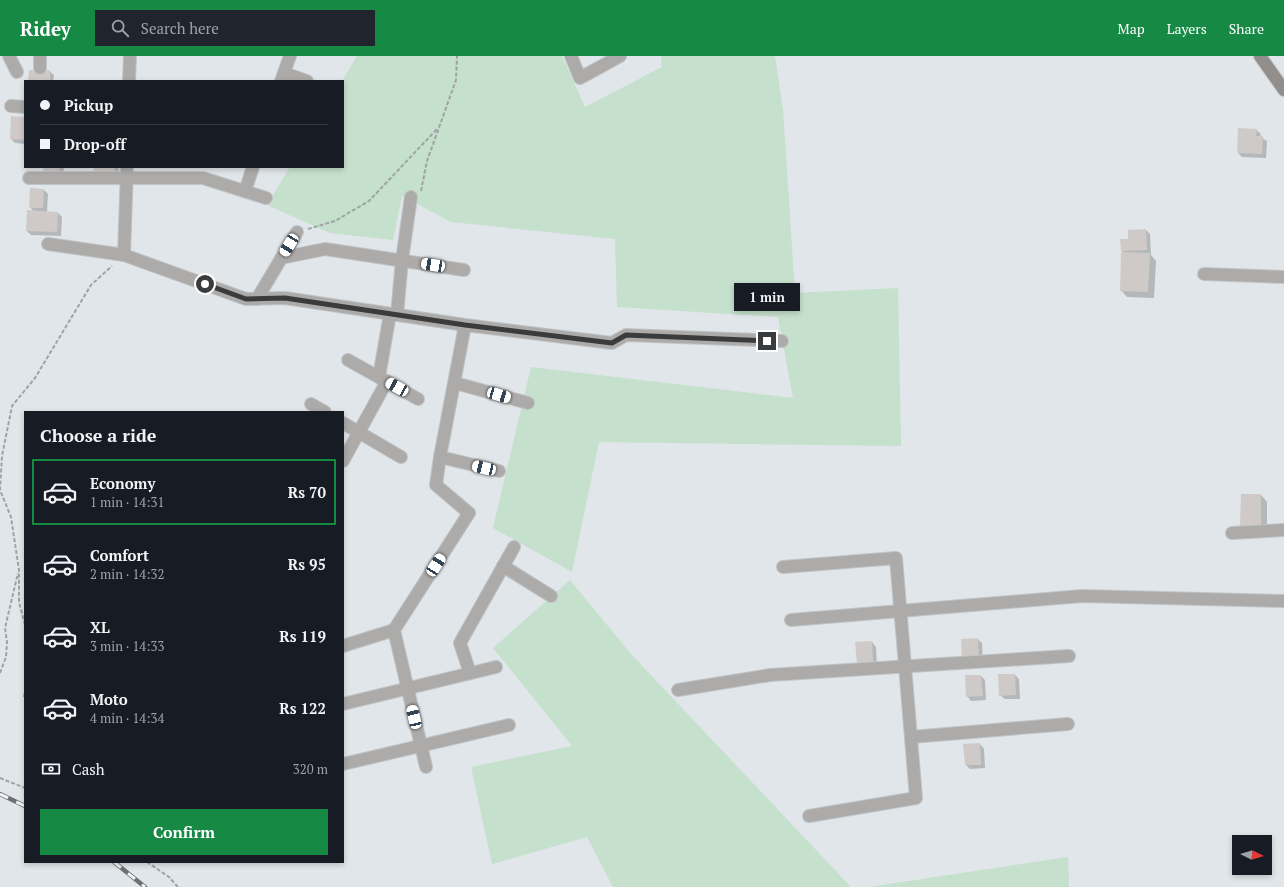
<!DOCTYPE html>
<meta charset="utf-8">
<style>
:root{--surface:#171b24;--page:#20242c;--text:#f1f3f6;--muted:#9ea1a6;--line:#363941;--accent:#168a44}
body{margin:0;font-family:"PT Serif",serif;background:var(--page);color:var(--text);height:100vh;display:flex;flex-direction:column;font-size:15px;white-space:nowrap}
*{box-sizing:border-box;margin:0}
p{font-size:13px;color:var(--muted)}
.icon{flex:none;width:22px;height:22px;fill:none;stroke:currentColor;stroke-width:2;stroke-linecap:round;stroke-linejoin:round}
.map{position:relative;flex:1;overflow:hidden}
.panel{position:absolute;left:24px;top:355px;width:320px;height:452px;display:flex;flex-direction:column;background:var(--surface);border-radius:0px;box-shadow:0 2px 6px #0003}
.panel>*{flex:none}
.guide{position:absolute;left:24px;top:24px;width:320px;height:88px;border-radius:0px;box-shadow:0 2px 6px #0003;display:grid;align-content:center;height:88px;padding:0 16px;background:var(--surface)}
.needle{width:26px;rotate:95deg}
.tools{position:absolute;left:1232px;top:779px;display:grid;gap:8px}
.tools a{display:grid;place-items:center;width:40px;height:40px;border-radius:0px;background:var(--surface);box-shadow:0 2px 6px #0003;font-size:20px}
.end{position:absolute;width:18px;height:18px;margin:-9px;border:5px solid #393b3c;background:#fff;box-shadow:0 0 0 2px #fff}
.from{border-radius:50%}
.bubble{position:absolute;height:28px;border-radius:0px;background:var(--surface);box-shadow:0 2px 6px #0003;font-size:13px;font-weight:700;line-height:28px;text-align:center}
.car{position:absolute;width:12px;height:24px;margin:-12px -6px;border-radius:5px;box-shadow:0 0 3px 1px #0007;background:linear-gradient(#fff 24%,#345 0 40%,#fff 0 76%,#345 0 86%,#fff 0)}
.guide b{display:flex;align-items:center;gap:14px;height:38px;font-size:15px}
.guide b+b{border-top:1px solid var(--line)}
.guide i{width:10px;height:10px;background:var(--text)}
ul{padding:0;list-style:none}
li{display:flex;align-items:center;gap:12px;height:66px;margin:0 8px 6px;padding:0 8px;border:2px solid transparent;border-radius:0px}
li div{flex:1}
li b{display:block;font-size:15px}
li em{font-style:normal;font-weight:700}
li.selected{border-color:var(--accent)}
li>.icon{width:36px;height:36px;stroke-width:1.5}
h2{padding:0 16px;font-size:18px;line-height:48px}
.pay{display:flex;align-items:center;gap:10px;height:44px;padding:0 16px;font-size:15px}
.pay p{margin-inline-start:auto}
.action{display:flex;gap:8px;margin-top:auto;padding:8px 16px}
.action a{flex:1;height:46px;border-radius:0px;background:var(--accent);color:#fff;font-size:16px;font-weight:700;line-height:46px;text-align:center}
header{display:flex;align-items:center;gap:24px;box-sizing:border-box;height:56px;padding:0 20px;background:var(--accent);color:#fff}
header strong{font-size:19px}
nav{display:flex;gap:22px;margin-inline-start:auto;font-size:14px}
.search{width:280px;height:36px;background:var(--page);display:flex;align-items:center;gap:10px;box-sizing:border-box;padding:0 14px;border-radius:0px;color:var(--muted);font-size:15px}
.map>svg:first-child{display:block}
</style>
<header>
<strong>Ridey</strong>
<div class="search"><svg class="icon" aria-label="search" viewBox="0 0 24 24"><circle cx="10" cy="10" r="6"/><path d="M15 15l6 6"/></svg>Search here</div>
<nav><a>Map</a><a>Layers</a><a>Share</a></nav>
</header>
<div class="map">
<svg width="1284" height="831" viewBox="0 0 1284 831">
<rect width="100%" height="100%" fill="#e1e6ea"/>
<g fill="#c5e0cc">
<path d="M 357,0 L 562,0 L 585,51 L 662,11 L 661,0 L 775,0 L 783,54 L 795,237 L 898,232 L 901,390 L 599,386 L 572,516 L 493,472 L 531,311 L 793,342 L 778,261 L 617,251 L 615,183 L 451,166 L 402,140 L 393,184 L 330,177 L 267,149 L 290,111 L 343,111 L 342,25 Z"/>
<path d="M 570,524 L 631,598 L 851,831 L 613,831 L 587,781 L 492,808 L 471,711 L 572,690 L 493,592 Z"/>
<path d="M 1068,801 L 1069,831 L 869,831 Z"/>
</g>
<g fill="#0003">
<path d="M 49,15 L 54,19 L 53,25 L 29,25 Z"/>
<path d="M 12,61 L 25,62 L 25,88 L 15,87 L 11,83 Z"/>
<path d="M 1256,74 L 1261,78 L 1260,81 L 1267,85 L 1266,102 L 1242,101 L 1238,97 Z"/>
<path d="M 44,111 L 64,111 L 63,123 Z"/>
<path d="M 95,111 L 119,111 L 118,122 Z"/>
<path d="M 44,134 L 48,138 L 47,156 L 58,157 L 62,161 L 61,180 L 31,179 L 27,175 L 34,156 L 30,151 Z"/>
<path d="M 1146,174 L 1150,178 L 1151,199 L 1156,205 L 1154,242 L 1127,241 L 1121,234 L 1124,197 L 1122,195 L 1129,184 Z"/>
<path d="M 1261,439 L 1267,446 L 1267,477 L 1247,478 Z"/>
<path d="M 977,583 L 982,587 L 983,607 L 968,608 Z"/>
<path d="M 872,586 L 876,591 L 877,611 L 862,611 L 858,607 Z"/>
<path d="M 1015,619 L 1019,623 L 1020,643 L 1005,643 L 1000,639 Z"/>
<path d="M 981,620 L 985,624 L 986,644 L 971,645 L 967,640 Z"/>
<path d="M 980,688 L 984,693 L 985,712 L 970,713 L 966,709 L 965,689 Z"/>
</g>
<g fill="#cfcac7">
<path d="M 29,14 L 50,14 L 50,25 L 28,25 Z"/>
<path d="M 11,60 L 25,61 L 25,84 L 10,83 Z"/>
<path d="M 1238,72 L 1257,73 L 1256,80 L 1263,80 L 1262,98 L 1237,97 Z"/>
<path d="M 43,111 L 60,111 L 59,119 L 43,118 Z"/>
<path d="M 94,111 L 115,111 L 114,118 L 93,117 Z"/>
<path d="M 30,132 L 44,133 L 43,152 L 29,152 Z"/>
<path d="M 27,154 L 58,156 L 57,176 L 26,175 Z"/>
<path d="M 1146,173 L 1147,194 L 1121,195 L 1120,183 L 1128,183 L 1128,174 Z"/>
<path d="M 1121,196 L 1150,197 L 1148,236 L 1120,235 Z"/>
<path d="M 1241,438 L 1261,438 L 1261,470 L 1240,471 Z"/>
<path d="M 978,582 L 979,603 L 962,604 L 961,583 Z"/>
<path d="M 872,585 L 873,607 L 857,607 L 855,586 Z"/>
<path d="M 998,618 L 1015,618 L 1016,639 L 999,640 Z"/>
<path d="M 965,619 L 981,619 L 983,640 L 966,641 Z"/>
<path d="M 980,687 L 981,709 L 965,709 L 963,688 Z"/>
</g>
<g fill="none" stroke-linecap="round" stroke-linejoin="round">
<defs>
<g id="street">
<path d="M 9,0 L 17,16"/>
<path d="M 40,0 L 40,12"/>
<path d="M 571,0 L 580,22 L 620,0"/>
<path d="M 284,17 L 307,25"/>
<path d="M 129,25 L 130,0"/>
<path d="M 281,25 L 290,0"/>
<path d="M 11,50 L 25,51"/>
<path d="M 127,111 L 124,199 L 246,243 L 285,242 L 465,269 L 612,287 L 626,279 L 782,285"/>
<path d="M 29,122 L 203,122 L 266,142"/>
<path d="M 245,135 L 253,111"/>
<path d="M 48,188 L 124,199"/>
<path d="M 281,202 L 325,193 L 464,214"/>
<path d="M 1204,218 L 1284,221"/>
<path d="M 257,243 L 297,176"/>
<path d="M 397,259 L 402,204 L 411,141"/>
<path d="M 465,269 L 440,401 L 499,415"/>
<path d="M 348,304 L 418,343"/>
<path d="M 379,321 L 390,258"/>
<path d="M 455,327 L 528,347"/>
<path d="M 311,348 L 325,356"/>
<path d="M 343,367 L 401,401"/>
<path d="M 343,405 L 387,325"/>
<path d="M 1232,477 L 1284,474"/>
<path d="M 503,510 L 551,540"/>
<path d="M 783,511 L 896,502 L 916,742 L 809,760"/>
<path d="M 791,564 L 1082,540 L 1284,545"/>
<path d="M 343,590 L 394,574"/>
<path d="M 470,617 L 460,587 L 514,491"/>
<path d="M 678,634 L 770,619 L 1069,600"/>
<path d="M 343,648 L 496,611"/>
<path d="M 911,681 L 1068,668"/>
<path d="M 343,708 L 509,669"/>
<path d="M 426,711 L 394,574 L 469,457 L 436,429 L 440,401"/>
</g>
<path id="secondary" d="M 1260,0 L 1284,34"/>
</defs>
<use href="#street" stroke="#bfc4c7" stroke-width="14"/>
<use href="#secondary" stroke="#bfc4c7" stroke-width="14"/>
<g stroke="#9fa3a6" stroke-width="2" stroke-dasharray="4 2" stroke-linecap="butt">
<path d="M 421,135 L 427,105 L 456,24 L 457,0"/>
<path d="M 308,173 L 335,165 L 369,145 L 437,73"/>
<path d="M 25,569 L 19,546 L 19,514 L 11,461 L 0,434 L 2,400 L 12,350 L 35,322 L 91,229 L 112,210"/>
<path d="M 0,617 L 6,601 L 7,586 L 5,572 L 18,517"/>
<path d="M 24,641 L 25,635"/>
<path d="M 0,722 L 25,732"/>
<path d="M 147,806 L 169,821 L 178,831"/>
</g>
<use href="#street" stroke="#adaba9" stroke-width="12"/>
<use href="#secondary" stroke="#918e8c" stroke-width="12"/>
<defs>
<g id="rail">
<path d="M 0,738 L 25,750"/>
<path d="M 114,806 L 145,831"/>
</g>
</defs>
<use href="#rail" stroke="#6e7072" stroke-width="4.5"/>
<use href="#rail" stroke="#eff3f7" stroke-width="3" stroke-dasharray="9" stroke-linecap="butt"/>
</g>
<g fill="none" stroke-linecap="round" stroke-linejoin="round">
<path stroke="#393b3c" stroke-width="5" d="M 205,228 L 246,243 L 285,242 L 465,269 L 612,287 L 626,279 L 767,285"/>
</g>
</svg>
<div class="tools">
<a><svg class="needle" viewBox="-14 -14 28 28"><path d="M0-13l5 13h-10z" fill="#e53935"/><path d="M0 13l5-13h-10z" fill="#9ea1a6"/></svg></a>
</div>
<i class="end from" style="left:205px;top:228px"></i>
<i class="end" style="left:767px;top:285px"></i>
<div class="bubble" style="left:734px;top:227px;width:66px">1 min</div>
<i class="car" style="left:289px;top:189px;rotate:211deg"></i>
<i class="car" style="left:433px;top:209px;rotate:279deg"></i>
<i class="car" style="left:397px;top:331px;rotate:299deg"></i>
<i class="car" style="left:499px;top:339px;rotate:106deg"></i>
<i class="car" style="left:484px;top:412px;rotate:283deg"></i>
<i class="car" style="left:436px;top:509px;rotate:33deg"></i>
<i class="car" style="left:414px;top:661px;rotate:347deg"></i>
<div class="guide">
<b><i class="from"></i>Pickup</b>
<b><i></i>Drop-off</b>
</div>
<section class="panel">
<h2>Choose a ride</h2>
<ul>
<li class="selected"><svg class="icon" aria-label="car" viewBox="0 0 24 24"><path d="M5 17H2v-5l4-1 3-4h7l3 4 3 1v5h-3M9 17h6M6 11h13"/><circle cx="7" cy="17" r="2"/><circle cx="17" cy="17" r="2"/></svg><div><b>Economy</b><p>1 min · 14:31</p></div><em>Rs 70</em></li>
<li><svg class="icon" aria-label="car" viewBox="0 0 24 24"><path d="M5 17H2v-5l4-1 3-4h7l3 4 3 1v5h-3M9 17h6M6 11h13"/><circle cx="7" cy="17" r="2"/><circle cx="17" cy="17" r="2"/></svg><div><b>Comfort</b><p>2 min · 14:32</p></div><em>Rs 95</em></li>
<li><svg class="icon" aria-label="car" viewBox="0 0 24 24"><path d="M5 17H2v-5l4-1 3-4h7l3 4 3 1v5h-3M9 17h6M6 11h13"/><circle cx="7" cy="17" r="2"/><circle cx="17" cy="17" r="2"/></svg><div><b>XL</b><p>3 min · 14:33</p></div><em>Rs 119</em></li>
<li><svg class="icon" aria-label="car" viewBox="0 0 24 24"><path d="M5 17H2v-5l4-1 3-4h7l3 4 3 1v5h-3M9 17h6M6 11h13"/><circle cx="7" cy="17" r="2"/><circle cx="17" cy="17" r="2"/></svg><div><b>Moto</b><p>4 min · 14:34</p></div><em>Rs 122</em></li>
</ul>
<div class="pay"><svg class="icon" aria-label="cash" viewBox="0 0 24 24"><path d="M3 7h18v10H3z"/><circle cx="12" cy="12" r="2"/></svg>Cash<p>320 m</p></div>
<div class="action"><a>Confirm</a></div>
</section>
</div>
